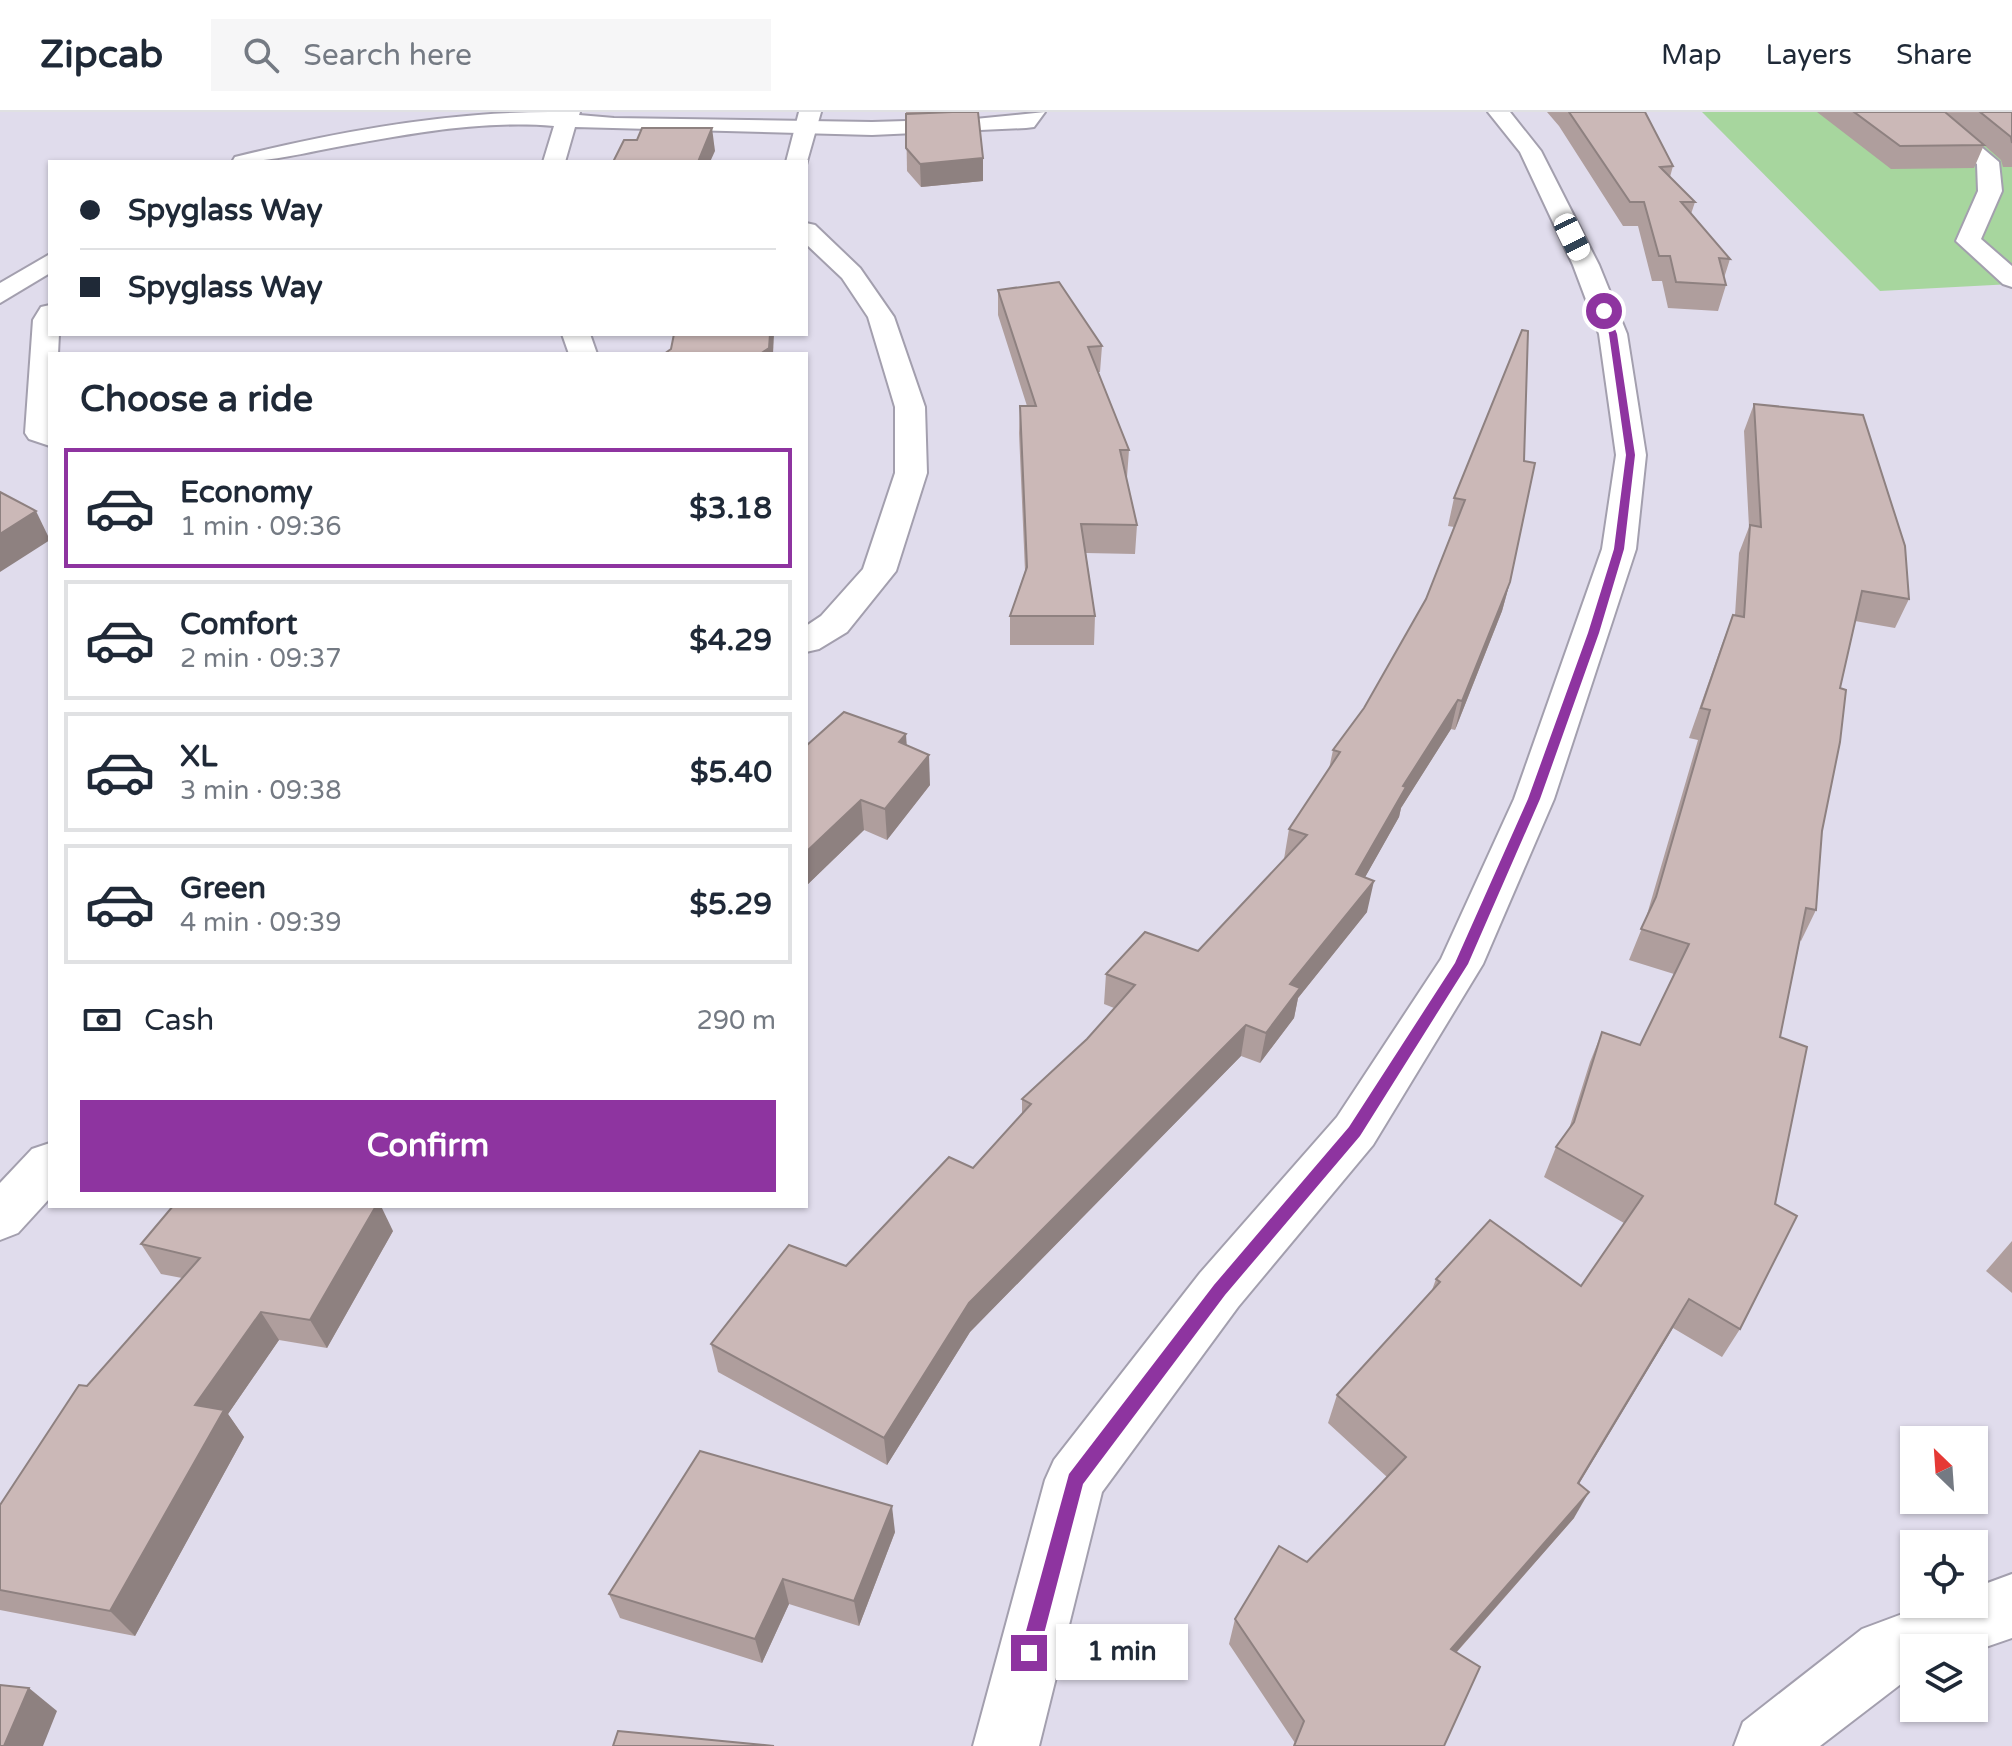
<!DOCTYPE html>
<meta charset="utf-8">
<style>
:root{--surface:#fff;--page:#f6f6f7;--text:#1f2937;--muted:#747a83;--line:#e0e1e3;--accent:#8e34a0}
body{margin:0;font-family:"Varela Round",sans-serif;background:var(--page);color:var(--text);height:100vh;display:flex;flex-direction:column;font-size:30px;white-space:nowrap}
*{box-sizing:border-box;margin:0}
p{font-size:26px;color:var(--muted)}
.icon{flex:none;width:44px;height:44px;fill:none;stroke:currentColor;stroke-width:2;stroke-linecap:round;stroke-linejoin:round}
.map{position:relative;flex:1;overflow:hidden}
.drawer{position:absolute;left:48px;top:240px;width:760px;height:856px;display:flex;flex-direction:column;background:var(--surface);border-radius:0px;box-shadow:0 2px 6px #0004}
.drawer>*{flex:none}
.hud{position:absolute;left:48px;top:48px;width:760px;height:176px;border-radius:0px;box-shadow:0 2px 6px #0004;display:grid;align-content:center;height:176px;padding:0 32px;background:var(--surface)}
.needle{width:52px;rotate:335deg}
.buttons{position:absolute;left:1900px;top:1314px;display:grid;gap:16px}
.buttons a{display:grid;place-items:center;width:88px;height:88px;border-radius:0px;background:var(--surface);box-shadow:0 2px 6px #0004;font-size:40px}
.end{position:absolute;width:36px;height:36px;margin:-18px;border:10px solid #8e34a0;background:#fff;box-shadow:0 0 0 4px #fff}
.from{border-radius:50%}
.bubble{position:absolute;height:56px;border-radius:0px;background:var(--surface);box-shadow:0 2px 6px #0004;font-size:26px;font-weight:700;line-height:56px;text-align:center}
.car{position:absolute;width:24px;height:48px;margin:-24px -12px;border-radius:10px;box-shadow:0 0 6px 2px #0007;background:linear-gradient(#fff 24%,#345 0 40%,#fff 0 76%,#345 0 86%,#fff 0)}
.hud b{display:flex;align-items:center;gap:28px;height:76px;font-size:30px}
.hud b+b{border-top:2px solid var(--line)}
.hud i{width:20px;height:20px;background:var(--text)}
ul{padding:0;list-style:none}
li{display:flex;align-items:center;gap:24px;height:120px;margin:0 16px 12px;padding:0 16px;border:4px solid var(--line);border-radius:0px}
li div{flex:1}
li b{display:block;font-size:30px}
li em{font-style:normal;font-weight:700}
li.active{border-color:var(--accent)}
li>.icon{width:72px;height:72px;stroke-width:1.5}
h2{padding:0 32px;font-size:36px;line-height:96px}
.pay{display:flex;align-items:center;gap:20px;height:88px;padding:0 32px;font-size:30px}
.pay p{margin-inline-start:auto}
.button{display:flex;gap:16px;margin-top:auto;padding:16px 32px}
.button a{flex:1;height:92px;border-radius:0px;background:var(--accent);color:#fff;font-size:32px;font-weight:700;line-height:92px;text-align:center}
header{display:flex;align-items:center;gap:48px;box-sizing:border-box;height:112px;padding:0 40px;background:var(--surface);border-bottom:2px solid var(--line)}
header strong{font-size:38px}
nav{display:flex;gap:44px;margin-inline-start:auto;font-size:28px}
.search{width:560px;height:72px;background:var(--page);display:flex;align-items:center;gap:20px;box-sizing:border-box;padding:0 28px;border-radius:0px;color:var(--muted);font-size:30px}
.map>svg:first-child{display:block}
</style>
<header>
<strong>Zipcab</strong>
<div class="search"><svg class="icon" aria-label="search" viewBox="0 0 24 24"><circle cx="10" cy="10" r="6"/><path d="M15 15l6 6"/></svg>Search here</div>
<nav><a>Map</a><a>Layers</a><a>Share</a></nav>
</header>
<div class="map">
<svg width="2012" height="1634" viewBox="0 0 2012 1634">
<rect width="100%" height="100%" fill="#e0dcec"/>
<path fill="#a7d69e" d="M 1702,0 L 2012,0 L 2012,172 L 1880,179 Z"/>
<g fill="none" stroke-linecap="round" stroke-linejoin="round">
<defs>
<g id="minor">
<path d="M 550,0 L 580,0 L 579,3 L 614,6 L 872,10 L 975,7 L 1045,0 L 1034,15 L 1026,16 L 872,23 L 575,15 L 565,50 L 543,50 L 554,14 C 485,8 414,21 347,33 C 308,40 272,50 232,50 L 235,45 C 336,20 445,0 550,0 Z"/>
<path d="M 1488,0 L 1510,0 L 1541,39 L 1599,153 L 1627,222 L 1646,343 L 1636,437 L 1554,687 L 1483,852 L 1373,1033 L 1238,1195 L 1102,1380 L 1039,1634 L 973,1634 L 1045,1368 L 1054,1348 L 1200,1161 L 1337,1005 L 1441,847 L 1514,687 L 1602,437 L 1616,343 L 1599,222 L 1573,153 L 1520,40 Z"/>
<path d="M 1916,0 L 1940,0 L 1999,50 L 2002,79 L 1981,127 L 2012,154 L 2012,175 L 2003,172 L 1956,129 L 1978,79 L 1977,52 Z"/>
<path d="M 50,142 L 50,161 L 0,191 L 0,171 Z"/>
<path d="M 50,193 L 50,222 L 59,222 L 58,242 L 50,242 L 50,334 L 29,327 L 25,321 L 33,208 L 41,195 Z"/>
<path d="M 562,222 L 590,222 L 597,242 L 569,242 Z"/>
<path d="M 2012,1462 L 2012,1526 L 1974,1539 L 1974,1536 L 1914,1536 L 1914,1562 L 1820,1634 L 1734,1634 L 1743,1610 L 1862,1517 L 1929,1492 L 1974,1492 L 1974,1476 Z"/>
</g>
<g id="tertiary">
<path d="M 799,0 L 821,0 L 806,53 L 806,50 L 786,50 Z"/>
<path d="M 806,111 L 815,113 L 860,156 L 894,205 L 925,295 L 927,361 L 896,459 L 847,520 L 819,537 L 806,540 L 806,514 L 821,504 L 863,457 L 895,361 L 895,295 L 868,205 L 842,166 L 806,132 Z"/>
<path d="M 50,1031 L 50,1086 L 18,1121 L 0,1128 L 0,1071 L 32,1037 Z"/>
</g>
</defs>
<use href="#minor" stroke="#a39fae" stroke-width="4"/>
<use href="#tertiary" stroke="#a39fae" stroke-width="4"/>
<use href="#minor" fill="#fff" fill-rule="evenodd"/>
<use href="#tertiary" fill="#fff" fill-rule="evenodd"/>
</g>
<g fill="#af9e9d">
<path d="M 906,0 L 978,0 L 983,69 L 921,75 L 907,59 Z"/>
<path d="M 1547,0 L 1645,0 L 1673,54 L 1670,65 L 1695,90 L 1691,102 L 1730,147 L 1724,166 L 1726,173 L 1718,199 L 1668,196 L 1662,169 L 1652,169 L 1638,114 L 1623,114 L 1559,14 Z"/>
<path d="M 1817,0 L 2012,0 L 2012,55 L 2003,55 L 2001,48 L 1984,33 L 1974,56 L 1891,57 Z"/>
<path d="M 998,178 L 1102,234 L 1100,260 L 1098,260 L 1129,338 L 1127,365 L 1126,366 L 1137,413 L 1135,442 L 1086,441 L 1095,504 L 1094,533 L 1010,533 L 1010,504 L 1025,459 L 1019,321 L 1020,294 L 1027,294 L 998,203 Z"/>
<path d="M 1522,218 L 1510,470 L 1502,499 L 1455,618 L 1451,617 L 1401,696 L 1399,705 L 1365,765 L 1367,800 L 1298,886 L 1294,906 L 1260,951 L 1241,944 L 970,1220 L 887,1353 L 718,1260 L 711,1232 L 846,1154 L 973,1056 L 1022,1003 L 1022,987 L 1087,927 L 1114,896 L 1104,892 L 1106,862 L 1198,839 L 1284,747 L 1289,717 L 1329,657 L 1333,638 L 1364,596 L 1426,487 L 1454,415 L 1448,414 L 1454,386 Z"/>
<path d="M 1754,292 L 1909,487 L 1895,516 L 1855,509 L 1840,576 L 1822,719 L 1816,798 L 1801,829 L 1800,828 L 1780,925 L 1740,1217 L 1722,1245 L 1673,1216 L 1579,1372 L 1574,1406 L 1456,1541 L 1295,1631 L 1229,1532 L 1235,1507 L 1307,1450 L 1387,1365 L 1328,1311 L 1337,1283 L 1432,1178 L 1436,1167 L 1581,1174 L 1624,1111 L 1544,1065 L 1556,1035 L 1569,1017 L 1590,950 L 1602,920 L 1640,933 L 1674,862 L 1629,848 L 1646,806 L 1698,628 L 1689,626 L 1722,532 L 1733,503 L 1735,503 L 1739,441 L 1749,415 L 1744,319 Z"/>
<path d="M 806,634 L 907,634 L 930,673 L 887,728 L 864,718 L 806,774 Z"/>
<path d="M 393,1119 L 327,1236 L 279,1228 L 228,1302 L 244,1325 L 135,1524 L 0,1498 L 0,1393 L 87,1274 L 182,1166 L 161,1162 L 141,1132 Z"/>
<path d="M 2012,1129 L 2012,1181 L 1986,1159 Z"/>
<path d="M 895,1420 L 859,1514 L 789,1492 L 762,1551 L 620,1506 L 609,1482 Z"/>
</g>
<g fill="#8e8180">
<path d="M 712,16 L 715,39 L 710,50 L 698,50 Z"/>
<path d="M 983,46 L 983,69 L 921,75 L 920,52 Z"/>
<path d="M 770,222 L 774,222 L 773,242 L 760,242 Z"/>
<path d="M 36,399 L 50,428 L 0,460 L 0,422 Z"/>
<path d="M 1510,470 L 1502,499 L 1455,618 L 1462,589 Z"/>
<path d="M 1458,588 L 1451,617 L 1401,696 L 1399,705 L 1350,792 L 1356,762 L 1403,674 Z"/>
<path d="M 906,622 L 908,652 L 899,630 Z"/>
<path d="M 929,643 L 930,673 L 887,728 L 885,697 Z"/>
<path d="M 861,688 L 864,718 L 806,774 L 806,740 Z"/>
<path d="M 1374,769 L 1367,800 L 1298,886 L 1294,906 L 1260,951 L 1266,921 L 1290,872 Z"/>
<path d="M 1246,913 L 1241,944 L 970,1220 L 887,1353 L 884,1326 L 969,1191 Z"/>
<path d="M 376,1094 L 381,1094 L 393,1119 L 327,1236 L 310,1208 Z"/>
<path d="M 1689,1187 L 1673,1216 L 1563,1398 L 1578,1371 Z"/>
<path d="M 261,1200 L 279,1228 L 228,1302 L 244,1325 L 135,1524 L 110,1499 L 195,1293 Z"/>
<path d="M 1589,1380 L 1574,1406 L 1438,1561 L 1451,1537 Z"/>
<path d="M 892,1394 L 895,1420 L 859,1514 L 854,1489 Z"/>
<path d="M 783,1467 L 789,1492 L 762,1551 L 755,1527 Z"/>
<path d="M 29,1576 L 57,1599 L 43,1634 L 4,1634 Z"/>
</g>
<g fill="#cbb8b7" stroke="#8e8180" stroke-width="2">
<path d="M 952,0 L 978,0 L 983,46 L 920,52 L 906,36 L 906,2 Z"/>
<path d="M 1569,0 L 1645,0 L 1673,54 L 1660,55 L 1695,90 L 1681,90 L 1730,147 L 1719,146 L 1726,173 L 1676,170 L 1670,144 L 1659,144 L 1644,90 L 1630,90 Z"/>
<path d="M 1854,0 L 1945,0 L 1984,33 L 1900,34 Z"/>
<path d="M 1980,0 L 2012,0 L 2012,31 L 2011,25 Z"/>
<path d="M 642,16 L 712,16 L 698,50 L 613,50 L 624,28 L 637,28 Z"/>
<path d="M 1059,170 L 1102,234 L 1088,235 L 1129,338 L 1120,338 L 1137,413 L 1081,412 L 1095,504 L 1010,504 L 1027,455 L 1020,294 L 1036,294 L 998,178 Z"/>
<path d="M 1522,218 L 1528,219 L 1524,349 L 1535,351 L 1510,470 L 1462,589 L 1458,588 L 1403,674 L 1406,675 L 1356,762 L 1374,769 L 1290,872 L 1300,876 L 1266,921 L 1246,913 L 969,1191 L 884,1326 L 711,1232 L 789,1133 L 846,1154 L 949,1045 L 973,1056 L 1031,992 L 1022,987 L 1087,927 L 1135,873 L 1106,862 L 1145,820 L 1198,839 L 1307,723 L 1289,717 L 1340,640 L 1333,638 L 1364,596 L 1426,487 L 1465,388 L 1454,386 Z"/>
<path d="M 674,222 L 770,222 L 769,236 L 760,242 L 664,242 L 671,237 Z"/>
<path d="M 1754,292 L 1863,303 L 1905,434 L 1909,487 L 1862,479 L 1840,576 L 1846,578 L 1840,630 L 1822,719 L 1816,798 L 1806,796 L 1780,925 L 1807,935 L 1775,1092 L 1797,1104 L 1740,1217 L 1689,1187 L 1578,1371 L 1589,1380 L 1451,1537 L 1480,1555 L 1444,1634 L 1294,1634 L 1304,1609 L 1235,1507 L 1279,1434 L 1307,1450 L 1406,1345 L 1337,1283 L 1440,1170 L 1436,1167 L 1490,1108 L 1581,1174 L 1643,1084 L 1556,1035 L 1574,1010 L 1602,920 L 1640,933 L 1689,832 L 1641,817 L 1656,785 L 1710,598 L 1701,596 L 1733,503 L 1744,505 L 1750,413 L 1761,415 Z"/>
<path d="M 0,380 L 36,399 L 0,422 Z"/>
<path d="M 844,600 L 906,622 L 899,630 L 929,643 L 885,697 L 861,688 L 806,740 L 806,634 Z"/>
<path d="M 173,1094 L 376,1094 L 310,1208 L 261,1200 L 195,1293 L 224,1298 L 110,1499 L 0,1478 L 0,1393 L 79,1273 L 87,1274 L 200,1146 L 141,1132 Z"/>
<path d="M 700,1339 L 892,1394 L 854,1489 L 783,1467 L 755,1527 L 609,1482 Z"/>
<path d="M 0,1573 L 29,1576 L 4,1634 L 0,1634 Z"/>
<path d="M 618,1619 L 774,1634 L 613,1634 Z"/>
</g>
<path fill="#8e34a0" d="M 1601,197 L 1608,199 L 1617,222 L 1635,343 L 1624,437 L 1599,521 L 1540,687 L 1468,852 L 1360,1024 L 1225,1183 L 1083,1372 L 1039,1541 L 1029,1550 L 1023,1548 L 1020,1541 L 1069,1362 L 1214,1173 L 1349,1015 L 1455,851 L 1528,687 L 1588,521 L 1614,437 L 1626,343 L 1609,222 Z"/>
</svg>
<div class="buttons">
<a><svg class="needle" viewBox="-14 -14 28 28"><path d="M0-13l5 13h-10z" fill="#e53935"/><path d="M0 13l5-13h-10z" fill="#747a83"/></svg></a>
<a><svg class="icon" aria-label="locate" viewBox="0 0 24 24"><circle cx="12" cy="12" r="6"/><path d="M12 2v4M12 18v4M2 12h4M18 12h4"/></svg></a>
<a><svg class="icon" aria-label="layers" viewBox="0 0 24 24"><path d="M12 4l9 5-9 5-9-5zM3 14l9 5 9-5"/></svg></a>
</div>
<i class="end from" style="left:1604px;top:199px"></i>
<i class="end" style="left:1029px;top:1541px"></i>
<div class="bubble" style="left:1056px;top:1512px;width:132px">1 min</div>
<i class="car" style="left:1572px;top:125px;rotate:154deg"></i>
<div class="hud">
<b><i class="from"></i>Spyglass Way</b>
<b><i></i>Spyglass Way</b>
</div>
<section class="drawer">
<h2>Choose a ride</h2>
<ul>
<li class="active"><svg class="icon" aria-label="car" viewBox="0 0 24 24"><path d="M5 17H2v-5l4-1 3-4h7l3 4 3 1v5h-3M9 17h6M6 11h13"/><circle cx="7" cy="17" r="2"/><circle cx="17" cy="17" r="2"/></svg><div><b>Economy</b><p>1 min · 09:36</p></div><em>$3.18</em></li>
<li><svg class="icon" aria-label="car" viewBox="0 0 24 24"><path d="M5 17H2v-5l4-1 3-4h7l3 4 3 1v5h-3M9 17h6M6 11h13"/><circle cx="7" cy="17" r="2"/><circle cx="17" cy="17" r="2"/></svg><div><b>Comfort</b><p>2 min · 09:37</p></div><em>$4.29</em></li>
<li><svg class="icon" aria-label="car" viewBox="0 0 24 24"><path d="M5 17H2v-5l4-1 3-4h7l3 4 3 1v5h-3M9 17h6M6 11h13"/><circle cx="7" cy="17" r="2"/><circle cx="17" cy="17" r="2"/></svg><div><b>XL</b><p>3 min · 09:38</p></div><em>$5.40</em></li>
<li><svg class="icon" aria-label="car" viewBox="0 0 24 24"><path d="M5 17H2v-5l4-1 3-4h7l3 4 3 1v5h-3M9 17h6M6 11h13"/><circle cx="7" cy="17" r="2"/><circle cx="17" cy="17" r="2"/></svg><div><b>Green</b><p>4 min · 09:39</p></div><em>$5.29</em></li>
</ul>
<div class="pay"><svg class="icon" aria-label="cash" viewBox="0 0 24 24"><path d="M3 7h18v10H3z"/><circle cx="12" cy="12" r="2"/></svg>Cash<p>290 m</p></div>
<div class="button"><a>Confirm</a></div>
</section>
</div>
